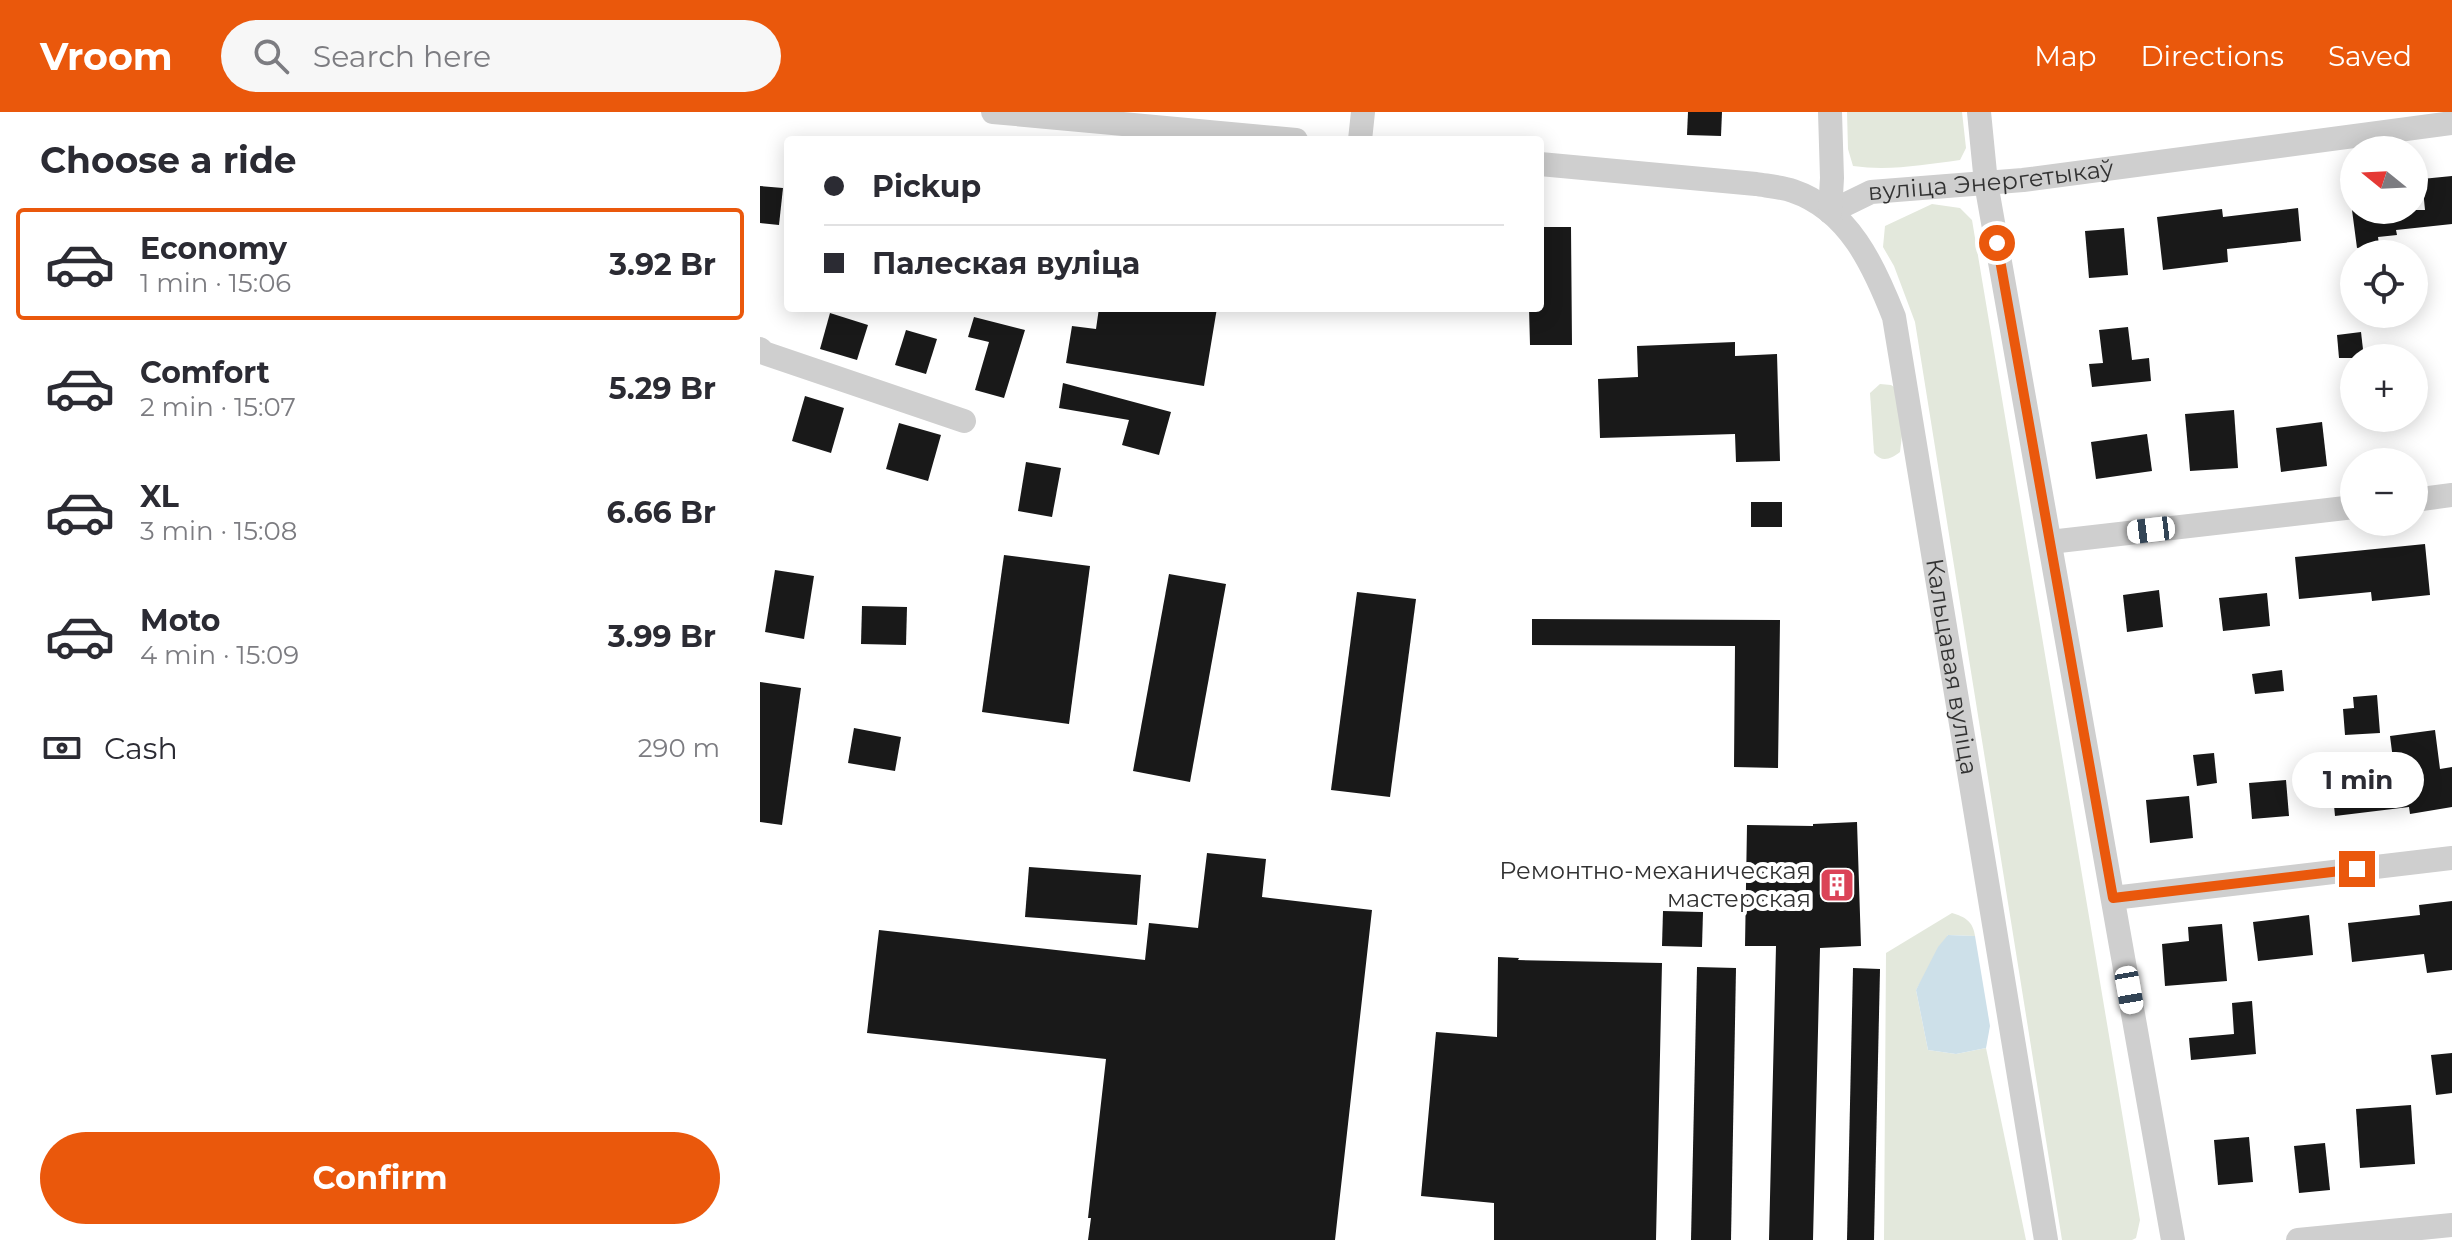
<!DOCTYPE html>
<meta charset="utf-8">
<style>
:root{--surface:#fff;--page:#f7f7f7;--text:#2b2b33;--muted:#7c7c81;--line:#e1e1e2;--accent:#ea580c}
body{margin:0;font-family:Montserrat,sans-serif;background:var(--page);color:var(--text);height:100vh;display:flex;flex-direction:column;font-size:30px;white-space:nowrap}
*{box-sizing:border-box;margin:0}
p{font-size:26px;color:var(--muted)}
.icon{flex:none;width:44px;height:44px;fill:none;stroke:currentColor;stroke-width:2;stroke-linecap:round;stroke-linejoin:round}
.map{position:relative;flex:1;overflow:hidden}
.drawer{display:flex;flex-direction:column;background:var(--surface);width:760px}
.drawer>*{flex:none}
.top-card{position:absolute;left:24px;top:24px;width:760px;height:176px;border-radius:8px;box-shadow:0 4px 20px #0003;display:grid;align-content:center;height:176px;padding:0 40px;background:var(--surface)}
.needle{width:52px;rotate:288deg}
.fabs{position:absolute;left:1580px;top:24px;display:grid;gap:16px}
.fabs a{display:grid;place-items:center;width:88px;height:88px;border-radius:50%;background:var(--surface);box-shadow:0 4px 20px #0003;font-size:40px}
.end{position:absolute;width:36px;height:36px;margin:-18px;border:10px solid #ea580c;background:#fff;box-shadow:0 0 0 4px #fff}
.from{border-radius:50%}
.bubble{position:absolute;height:56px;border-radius:28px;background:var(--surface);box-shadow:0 4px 20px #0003;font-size:26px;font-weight:700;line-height:56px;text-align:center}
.car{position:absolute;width:24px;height:48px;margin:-24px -12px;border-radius:10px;box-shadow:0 0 6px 2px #0007;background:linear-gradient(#fff 24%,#345 0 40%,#fff 0 76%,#345 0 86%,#fff 0)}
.top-card b{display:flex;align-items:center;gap:28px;height:76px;font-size:30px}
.top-card b+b{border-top:2px solid var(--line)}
.top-card i{width:20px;height:20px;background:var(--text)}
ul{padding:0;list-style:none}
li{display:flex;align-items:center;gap:24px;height:112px;margin:0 16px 12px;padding:0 24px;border:4px solid transparent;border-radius:8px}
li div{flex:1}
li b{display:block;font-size:30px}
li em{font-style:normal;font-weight:700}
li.current{border-color:var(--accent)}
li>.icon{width:72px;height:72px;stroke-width:1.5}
h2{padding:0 40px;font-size:36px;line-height:96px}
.pay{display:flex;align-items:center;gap:20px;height:88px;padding:0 40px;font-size:30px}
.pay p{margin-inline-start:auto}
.cta{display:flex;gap:16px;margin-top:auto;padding:16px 40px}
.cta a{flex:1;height:92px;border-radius:48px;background:var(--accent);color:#fff;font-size:32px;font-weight:700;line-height:92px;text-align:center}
header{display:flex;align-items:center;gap:48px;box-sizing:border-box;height:112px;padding:0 40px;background:var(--accent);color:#fff}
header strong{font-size:38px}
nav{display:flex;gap:44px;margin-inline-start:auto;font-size:28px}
.search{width:560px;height:72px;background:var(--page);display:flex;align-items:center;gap:20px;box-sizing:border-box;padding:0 28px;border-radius:44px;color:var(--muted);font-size:30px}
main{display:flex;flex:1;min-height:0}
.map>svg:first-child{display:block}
</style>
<header>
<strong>Vroom</strong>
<div class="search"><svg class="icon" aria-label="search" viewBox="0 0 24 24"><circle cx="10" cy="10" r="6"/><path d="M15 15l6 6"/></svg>Search here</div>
<nav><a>Map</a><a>Directions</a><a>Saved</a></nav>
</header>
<main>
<section class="drawer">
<h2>Choose a ride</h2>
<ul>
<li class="current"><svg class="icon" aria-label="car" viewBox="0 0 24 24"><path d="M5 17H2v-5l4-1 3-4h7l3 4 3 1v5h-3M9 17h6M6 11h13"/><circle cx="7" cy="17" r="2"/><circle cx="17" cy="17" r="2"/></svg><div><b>Economy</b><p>1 min · 15:06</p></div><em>3.92 Br</em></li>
<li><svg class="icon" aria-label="car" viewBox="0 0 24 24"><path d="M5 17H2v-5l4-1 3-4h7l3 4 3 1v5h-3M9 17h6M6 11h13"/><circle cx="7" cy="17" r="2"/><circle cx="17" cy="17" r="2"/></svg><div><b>Comfort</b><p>2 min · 15:07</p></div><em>5.29 Br</em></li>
<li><svg class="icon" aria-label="car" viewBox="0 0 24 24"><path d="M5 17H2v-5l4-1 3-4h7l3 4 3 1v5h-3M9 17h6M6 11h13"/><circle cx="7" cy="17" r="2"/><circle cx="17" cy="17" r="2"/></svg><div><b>XL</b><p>3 min · 15:08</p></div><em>6.66 Br</em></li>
<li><svg class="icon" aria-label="car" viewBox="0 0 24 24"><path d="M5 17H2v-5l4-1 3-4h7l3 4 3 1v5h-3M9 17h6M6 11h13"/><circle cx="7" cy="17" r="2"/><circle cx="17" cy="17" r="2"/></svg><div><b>Moto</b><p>4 min · 15:09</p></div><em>3.99 Br</em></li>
</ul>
<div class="pay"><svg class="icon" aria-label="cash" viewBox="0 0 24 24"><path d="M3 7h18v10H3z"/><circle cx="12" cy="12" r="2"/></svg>Cash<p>290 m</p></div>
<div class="cta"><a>Confirm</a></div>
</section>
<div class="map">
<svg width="1692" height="1128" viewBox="0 0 1692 1128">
<rect width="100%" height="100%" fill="#fff"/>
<g fill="#e3e8dc">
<path d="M 1087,0 L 1202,0 L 1206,36 L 1200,48 C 1163,53 1129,59 1093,54 L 1088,37 Z"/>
<path d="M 1172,92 L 1200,96 L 1212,108 L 1380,1108 L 1376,1126 L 1372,1128 L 1302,1128 L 1155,210 L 1134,154 L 1123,135 L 1125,114 Z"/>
<path d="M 1120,272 L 1131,273 L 1137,277 L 1142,323 L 1140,340 C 1131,347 1122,351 1114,341 L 1110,281 Z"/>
<path d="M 1192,801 C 1205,805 1213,809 1215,824 L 1188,823 L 1156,878 L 1168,938 L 1196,942 L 1226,936 L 1266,1128 L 1124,1128 L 1126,841 Z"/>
</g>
<path fill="#cde0e9" d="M 1188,823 L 1215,824 L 1230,914 L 1226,936 L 1196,942 L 1168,938 L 1156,878 L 1178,835 Z"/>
<g fill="#191919">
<path d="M 928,0 L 962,0 L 961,24 L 927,23 Z"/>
<path d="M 1692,64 L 1692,112 L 1636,118 L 1637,123 L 1618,125 L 1619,133 L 1597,136 L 1592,98 L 1665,98 L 1662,67 Z"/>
<path d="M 0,74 L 23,76 L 19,113 L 0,111 Z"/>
<path d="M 1538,96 L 1541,129 L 1467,137 L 1468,150 L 1403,158 L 1397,105 L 1462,97 L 1463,105 Z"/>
<path d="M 780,115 L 811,115 L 812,233 L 770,233 L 769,196 L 780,196 Z"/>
<path d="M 1364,116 L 1368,163 L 1329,166 L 1325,119 Z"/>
<path d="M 339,196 L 457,196 L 444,274 L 306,251 L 312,214 L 336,217 Z"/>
<path d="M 70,201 L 108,213 L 97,248 L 60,237 Z"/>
<path d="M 214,205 L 265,218 L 244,286 L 215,278 L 229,230 L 208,225 Z"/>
<path d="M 1368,215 L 1372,248 L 1389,246 L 1391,269 L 1332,275 L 1329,252 L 1343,251 L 1339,218 Z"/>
<path d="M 146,218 L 177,227 L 166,262 L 135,253 Z"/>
<path d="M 1601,220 L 1604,246 L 1579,246 L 1577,223 Z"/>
<path d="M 975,230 L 975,244 L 1017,242 L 1020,349 L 976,350 L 975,322 L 840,326 L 838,267 L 878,265 L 877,234 Z"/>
<path d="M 303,271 L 411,300 L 399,343 L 362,333 L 369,308 L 299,296 Z"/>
<path d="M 45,284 L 84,296 L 71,341 L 32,329 Z"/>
<path d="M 1474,298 L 1478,356 L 1430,359 L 1425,302 Z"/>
<path d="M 1562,310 L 1567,354 L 1521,360 L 1516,316 Z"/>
<path d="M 139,311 L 181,323 L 168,369 L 126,357 Z"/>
<path d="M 1387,322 L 1392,359 L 1336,367 L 1331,330 Z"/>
<path d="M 266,350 L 301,356 L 292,405 L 258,399 Z"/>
<rect x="991" y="390" width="31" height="25"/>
<path d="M 1665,432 L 1670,483 L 1612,489 L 1611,480 L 1539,487 L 1535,445 Z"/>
<path d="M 244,443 L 330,454 L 309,612 L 222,600 Z"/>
<path d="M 15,458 L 54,464 L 44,527 L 5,520 Z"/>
<path d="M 409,462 L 466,472 L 430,670 L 373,659 Z"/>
<path d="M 1399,478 L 1403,515 L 1367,520 L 1363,483 Z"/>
<path d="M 597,480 L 656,487 L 630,685 L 571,678 Z"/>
<path d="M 1507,481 L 1510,514 L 1463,519 L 1459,486 Z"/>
<path d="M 102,494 L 147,495 L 146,533 L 101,532 Z"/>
<path d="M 772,507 L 1020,508 L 1018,656 L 974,655 L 975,534 L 772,533 Z"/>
<path d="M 1522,558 L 1524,579 L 1495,582 L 1492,562 Z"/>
<path d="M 0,570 L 41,576 L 22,713 L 0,710 Z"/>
<path d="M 1617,583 L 1620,621 L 1585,623 L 1583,597 L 1594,596 L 1593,585 Z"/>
<path d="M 94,616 L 141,625 L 135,659 L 88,651 Z"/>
<path d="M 1675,618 L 1680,657 L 1692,655 L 1692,695 L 1650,702 L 1649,695 L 1575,704 L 1571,662 L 1634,655 L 1630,624 Z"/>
<path d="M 1454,641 L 1457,671 L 1437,674 L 1433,643 Z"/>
<path d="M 1526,668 L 1529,704 L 1492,707 L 1489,671 Z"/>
<path d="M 1429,684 L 1433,726 L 1390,731 L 1386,688 Z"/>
<path d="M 1097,710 L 1101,834 L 1060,836 L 1053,1128 L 1009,1128 L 1016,834 L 985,834 L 987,713 L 1053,714 L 1053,712 Z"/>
<path d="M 447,741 L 506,747 L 502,785 L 612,798 L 575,1128 L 328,1128 L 331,1106 L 328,1106 L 346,947 L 107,921 L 119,818 L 385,848 L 389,811 L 438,816 Z"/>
<path d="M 269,755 L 381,763 L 377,813 L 265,805 Z"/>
<path d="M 1692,789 L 1692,858 L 1667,861 L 1664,842 L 1592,850 L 1588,811 L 1660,803 L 1659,793 Z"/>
<path d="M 903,799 L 943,800 L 942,835 L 902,834 Z"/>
<path d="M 1549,803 L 1553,843 L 1498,849 L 1493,810 Z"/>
<path d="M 1462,812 L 1467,869 L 1405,874 L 1402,832 L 1429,829 L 1428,815 Z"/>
<path d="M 738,845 L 759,846 L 758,848 L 902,851 L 896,1128 L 734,1128 L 734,1091 L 661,1084 L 676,920 L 737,925 Z"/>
<path d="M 937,855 L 976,856 L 971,1128 L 931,1128 Z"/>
<path d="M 1093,856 L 1120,857 L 1114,1128 L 1087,1128 Z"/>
<path d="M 1492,889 L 1496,942 L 1431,948 L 1429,926 L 1474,922 L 1472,891 Z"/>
<path d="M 1692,941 L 1692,981 L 1676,983 L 1671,943 Z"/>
<path d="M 1651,993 L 1655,1052 L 1600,1056 L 1596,997 Z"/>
<path d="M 1489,1025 L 1493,1070 L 1458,1073 L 1454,1028 Z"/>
<path d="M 1565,1031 L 1570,1078 L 1539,1081 L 1534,1034 Z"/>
</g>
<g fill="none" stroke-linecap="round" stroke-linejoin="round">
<g stroke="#cfcfcf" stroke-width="24">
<path d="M 233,0 L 536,28"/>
<path d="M 1219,0 L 1226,71 L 1413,1128"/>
<path d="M 600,28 L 603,0"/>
<path id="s1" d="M 780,52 L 996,72 C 1008,74 1022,75 1033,79 C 1089,98 1114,154 1134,205 L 1286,1128"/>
<path id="s2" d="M 1070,100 L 1111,80 L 1263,68 L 1692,11"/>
<path d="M 1070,100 L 1072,66 L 1070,0"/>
<path d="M 0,237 L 4,241 L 204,309"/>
<path d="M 1654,388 L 1692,383"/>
<path d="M 1290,430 L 1594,395"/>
<path d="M 1353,786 L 1692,746"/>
<path d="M 1538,1128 L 1692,1113"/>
</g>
</g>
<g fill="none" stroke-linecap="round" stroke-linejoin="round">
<path stroke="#ea580c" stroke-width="10" d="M 1237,131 L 1353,786 L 1597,757"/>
</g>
<defs>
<symbol id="building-square" viewBox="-11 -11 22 22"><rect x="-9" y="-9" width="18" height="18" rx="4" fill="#db4357" stroke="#fff"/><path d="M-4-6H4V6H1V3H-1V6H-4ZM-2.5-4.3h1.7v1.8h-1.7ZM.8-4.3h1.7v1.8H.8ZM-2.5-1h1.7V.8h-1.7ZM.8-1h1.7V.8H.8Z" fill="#fff"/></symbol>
</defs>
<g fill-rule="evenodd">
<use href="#building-square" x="1057" y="753" width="40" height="40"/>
</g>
<g text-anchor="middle" stroke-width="8" stroke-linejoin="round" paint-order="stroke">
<g font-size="24" fill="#323232" stroke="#fff">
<text dy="8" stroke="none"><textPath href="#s2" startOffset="166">вуліца Энергетыкаў</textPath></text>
<text dy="8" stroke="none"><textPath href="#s1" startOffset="776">Кальцавая вуліца</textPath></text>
</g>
<g font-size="24" fill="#323232" stroke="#fff" text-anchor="end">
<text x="1051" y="767">Ремонтно-механическая<tspan x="1051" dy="28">мастерская</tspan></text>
</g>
</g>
</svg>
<div class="fabs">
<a><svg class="needle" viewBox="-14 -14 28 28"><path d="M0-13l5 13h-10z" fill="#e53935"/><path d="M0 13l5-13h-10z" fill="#7c7c81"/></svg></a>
<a><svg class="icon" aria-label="locate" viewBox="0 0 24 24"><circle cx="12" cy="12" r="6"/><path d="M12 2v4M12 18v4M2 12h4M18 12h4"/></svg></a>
<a>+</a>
<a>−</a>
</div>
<i class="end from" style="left:1237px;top:131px"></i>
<i class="end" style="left:1597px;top:757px"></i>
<div class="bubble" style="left:1532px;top:640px;width:132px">1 min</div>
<i class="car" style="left:1391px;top:418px;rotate:263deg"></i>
<i class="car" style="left:1369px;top:878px;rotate:170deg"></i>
<div class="top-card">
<b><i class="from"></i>Pickup</b>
<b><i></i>Палеская вуліца</b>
</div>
</div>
</main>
